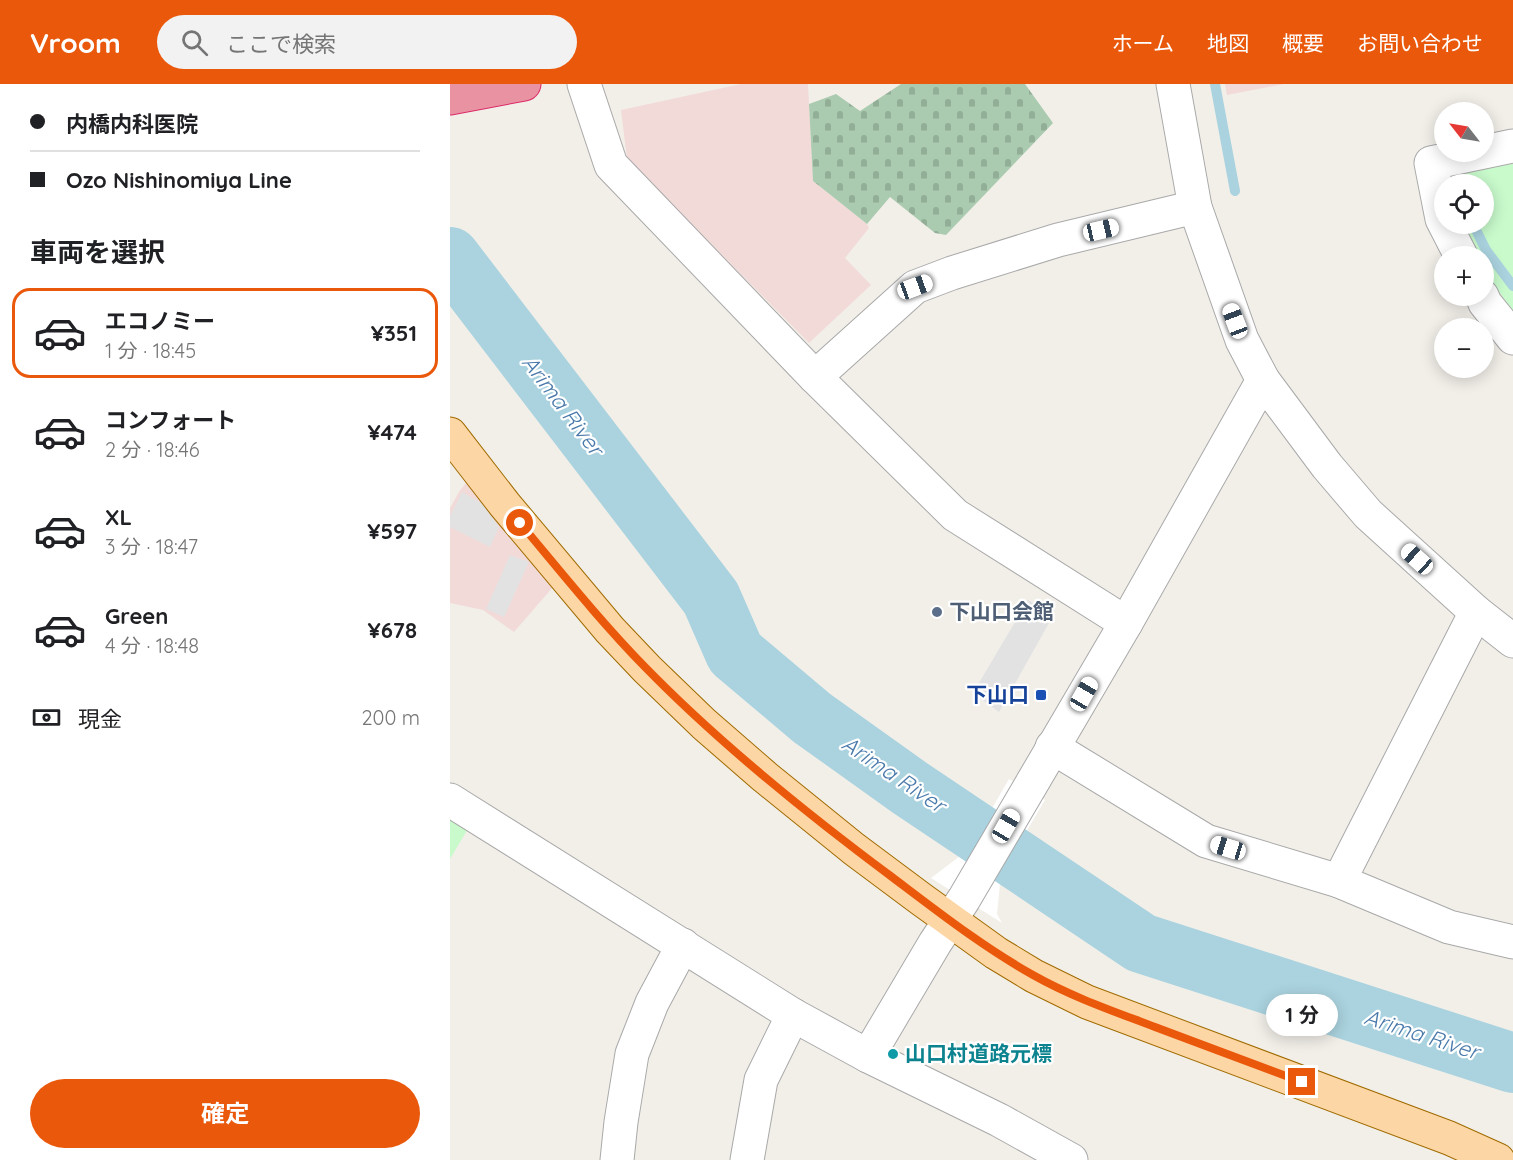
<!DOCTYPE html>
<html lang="ja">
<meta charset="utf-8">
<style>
:root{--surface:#fff;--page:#f2f2f2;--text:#202124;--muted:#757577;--line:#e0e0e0;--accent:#ea580c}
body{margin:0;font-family:Quicksand,"Noto Sans JP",sans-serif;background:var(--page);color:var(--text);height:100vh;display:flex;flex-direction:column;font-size:22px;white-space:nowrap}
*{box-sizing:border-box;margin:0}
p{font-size:20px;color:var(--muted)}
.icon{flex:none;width:33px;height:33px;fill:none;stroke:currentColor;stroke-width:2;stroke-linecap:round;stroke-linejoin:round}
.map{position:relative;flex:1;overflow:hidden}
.side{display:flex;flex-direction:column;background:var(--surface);width:450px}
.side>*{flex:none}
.hud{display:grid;align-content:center;height:132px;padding:0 30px;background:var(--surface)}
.needle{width:39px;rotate:301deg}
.tools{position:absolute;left:984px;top:18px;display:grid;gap:12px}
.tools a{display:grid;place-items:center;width:60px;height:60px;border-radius:50%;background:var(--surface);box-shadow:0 3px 15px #0003;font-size:30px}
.end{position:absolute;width:27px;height:27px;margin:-14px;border:8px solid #ea580c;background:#fff;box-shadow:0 0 0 3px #fff}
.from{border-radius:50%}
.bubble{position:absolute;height:42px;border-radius:21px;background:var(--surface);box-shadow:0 3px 15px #0003;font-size:20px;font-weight:700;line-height:42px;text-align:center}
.car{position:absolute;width:18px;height:36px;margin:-18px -9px;border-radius:8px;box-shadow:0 0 4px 2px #0007;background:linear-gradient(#fff 24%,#345 0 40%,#fff 0 76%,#345 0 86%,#fff 0)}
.hud b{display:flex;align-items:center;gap:21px;height:57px;font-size:22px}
.hud b+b{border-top:2px solid var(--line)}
.hud i{width:15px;height:15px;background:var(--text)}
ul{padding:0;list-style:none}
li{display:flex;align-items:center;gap:18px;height:90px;margin:0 12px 9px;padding:0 18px;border:3px solid transparent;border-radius:18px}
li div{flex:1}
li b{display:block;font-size:22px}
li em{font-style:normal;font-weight:700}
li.active{border-color:var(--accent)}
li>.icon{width:54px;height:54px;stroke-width:1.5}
h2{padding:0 30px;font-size:27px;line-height:72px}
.pay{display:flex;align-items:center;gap:15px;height:66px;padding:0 30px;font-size:22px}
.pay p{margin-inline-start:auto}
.button{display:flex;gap:12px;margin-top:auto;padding:12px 30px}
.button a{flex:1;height:69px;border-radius:36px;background:var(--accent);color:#fff;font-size:24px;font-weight:700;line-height:69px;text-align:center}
header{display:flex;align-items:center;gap:36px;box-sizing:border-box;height:84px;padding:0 30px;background:var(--accent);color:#fff}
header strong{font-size:28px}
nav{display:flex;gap:33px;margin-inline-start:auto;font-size:21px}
.search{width:420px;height:54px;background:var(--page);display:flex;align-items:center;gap:15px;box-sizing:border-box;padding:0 21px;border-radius:33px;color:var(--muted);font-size:22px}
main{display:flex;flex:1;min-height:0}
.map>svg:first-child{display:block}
</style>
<header>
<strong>Vroom</strong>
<div class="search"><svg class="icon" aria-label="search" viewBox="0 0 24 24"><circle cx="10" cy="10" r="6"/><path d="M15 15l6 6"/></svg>ここで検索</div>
<nav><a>ホーム</a><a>地図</a><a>概要</a><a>お問い合わせ</a></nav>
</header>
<main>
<section class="side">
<div class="hud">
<b><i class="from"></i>内橋内科医院</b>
<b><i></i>Ozo Nishinomiya Line</b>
</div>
<h2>車両を選択</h2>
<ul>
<li class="active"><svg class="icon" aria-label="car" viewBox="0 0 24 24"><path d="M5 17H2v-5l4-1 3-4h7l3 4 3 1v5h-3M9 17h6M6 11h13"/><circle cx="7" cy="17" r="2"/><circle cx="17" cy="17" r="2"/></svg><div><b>エコノミー</b><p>1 分 · 18:45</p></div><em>¥351</em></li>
<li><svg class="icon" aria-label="car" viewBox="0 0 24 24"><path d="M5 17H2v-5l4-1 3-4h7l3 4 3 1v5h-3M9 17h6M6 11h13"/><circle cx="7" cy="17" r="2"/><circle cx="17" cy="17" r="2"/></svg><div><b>コンフォート</b><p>2 分 · 18:46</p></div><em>¥474</em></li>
<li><svg class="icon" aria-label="car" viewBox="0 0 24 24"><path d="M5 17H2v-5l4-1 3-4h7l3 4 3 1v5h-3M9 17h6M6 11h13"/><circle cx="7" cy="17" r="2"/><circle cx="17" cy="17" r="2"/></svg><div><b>XL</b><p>3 分 · 18:47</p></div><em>¥597</em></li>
<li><svg class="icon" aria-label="car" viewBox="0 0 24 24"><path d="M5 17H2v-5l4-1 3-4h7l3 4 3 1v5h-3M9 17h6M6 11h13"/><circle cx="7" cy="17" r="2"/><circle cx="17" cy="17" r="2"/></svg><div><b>Green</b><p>4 分 · 18:48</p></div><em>¥678</em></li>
</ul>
<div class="pay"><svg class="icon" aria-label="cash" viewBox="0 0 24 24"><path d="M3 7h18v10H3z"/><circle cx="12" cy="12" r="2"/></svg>現金<p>200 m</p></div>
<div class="button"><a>確定</a></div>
</section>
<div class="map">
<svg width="1063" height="1076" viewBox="0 0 1063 1076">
<defs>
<pattern id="cemetery-stones" width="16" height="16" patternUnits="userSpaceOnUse" patternTransform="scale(1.5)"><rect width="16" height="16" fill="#aacbaf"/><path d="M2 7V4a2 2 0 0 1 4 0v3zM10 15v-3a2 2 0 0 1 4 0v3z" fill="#92ae96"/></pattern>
</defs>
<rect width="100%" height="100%" fill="#f2efe9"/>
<g fill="#f2dad9">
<path d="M 291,0 L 358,0 L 363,97 L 417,140 L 419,144 L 395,174 L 421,201 L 359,259 L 177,75 L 171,26 Z"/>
<path d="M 775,0 L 834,0 L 777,11 Z"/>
<path d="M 18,396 L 104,502 L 64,548 L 33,526 L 0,519 L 0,424 L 9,408 Z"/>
</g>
<path fill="url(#cemetery-stones)" d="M 451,0 L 575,0 L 603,39 L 496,151 L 485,149 L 440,113 L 417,140 L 363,97 L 359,20 L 386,10 L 410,27 Z"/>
<g fill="#c8facc">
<path d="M 1063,72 L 1063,227 L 1036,190 L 1034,186 L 1034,172 L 1027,172 L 1011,140 L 1034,140 L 1034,100 L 998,100 L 994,85 Z"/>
<path d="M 0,733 L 19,743 L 0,775 Z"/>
</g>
<g fill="#e2e2e2">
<path d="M 12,408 L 33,420 L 49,443 L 40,463 L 0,443 L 0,432 Z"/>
<path d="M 60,471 L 79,478 L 54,533 L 36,525 Z"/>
<path d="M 578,516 L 604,530 L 549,628 L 523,609 Z"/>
</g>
<path fill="#fff" d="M 559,695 L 595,716 L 551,790 L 547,830 L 552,839 L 481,794 L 518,766 Z"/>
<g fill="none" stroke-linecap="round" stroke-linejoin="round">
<g stroke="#aad3df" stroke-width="10">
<path d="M 765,0 L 785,107"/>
<path d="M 1023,140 L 1036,166 L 1063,202"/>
</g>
<path stroke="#aad3df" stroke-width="60" d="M 0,173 L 261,514 L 285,569 L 362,634 L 460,704 L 691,859 L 1063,979"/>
<defs>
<g id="minor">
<path d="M 134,0 L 161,81 L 365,293 L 505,431 L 676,539"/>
<path d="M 723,0 L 745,123 L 792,256 L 813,296 L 877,382 L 918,430 L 1026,528 L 1063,557"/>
<path d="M 1011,172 L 992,135 L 981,79 L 1063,62"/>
<path d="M 1032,212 L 1035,219 L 1063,254"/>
<path d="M 365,293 L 465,203 L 502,189 L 608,156 L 745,123"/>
<path d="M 602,663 L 756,757 L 889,797 L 999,843 L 1063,858"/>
<path d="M 0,716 L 343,931 L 418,972 L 549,1036 L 621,1076"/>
<path d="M 889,797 L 1026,528"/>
<path d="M 418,972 L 485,859 L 514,815 L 676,539 L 813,296"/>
<path d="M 167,1076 L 171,1038 L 182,970 L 202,919 L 233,861"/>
<path d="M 297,1076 L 311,996 L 343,931"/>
</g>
<path id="major" d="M 0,350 L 55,421 L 160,546 L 197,585 L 254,640 L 315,693 L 404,765 L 471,815 L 546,869 L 584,892 L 637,918 L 999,1054 L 1048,1076"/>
<path id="highway" d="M 0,14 L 74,0"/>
</defs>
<use href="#minor" stroke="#a9a9a9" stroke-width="35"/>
<use href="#major" stroke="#a06b00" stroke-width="35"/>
<use href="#highway" stroke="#dc2a67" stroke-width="35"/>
<use href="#minor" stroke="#fff" stroke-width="33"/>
<use href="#major" stroke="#fcd6a4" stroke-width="33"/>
<use href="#highway" stroke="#e892a2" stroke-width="33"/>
</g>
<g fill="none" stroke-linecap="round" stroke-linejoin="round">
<path stroke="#ea580c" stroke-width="8" d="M 70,439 C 111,488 151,538 195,583 C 270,660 356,729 442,793 C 487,827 533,863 583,891 C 622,913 663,927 705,943 C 754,961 803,980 852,998"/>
</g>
<circle fill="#5c6f8a" stroke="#fff" stroke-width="2" cx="487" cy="528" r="6"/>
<rect fill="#1a4fb4" stroke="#fff" stroke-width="2" x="585" y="605" width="12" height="12" rx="3"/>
<circle fill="#0f9aa8" stroke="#fff" stroke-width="2" cx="443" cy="970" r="6"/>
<g text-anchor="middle" stroke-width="4.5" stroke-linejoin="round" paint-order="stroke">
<g font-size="21" font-weight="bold" fill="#4e5e75" stroke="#fff" text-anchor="start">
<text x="499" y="535">下山口会館</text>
</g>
<g font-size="21" font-weight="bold" fill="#164399" stroke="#fff" text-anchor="end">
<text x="579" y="618">下山口</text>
</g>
<g font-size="21" font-weight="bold" fill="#0d838f" stroke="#fff" text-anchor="start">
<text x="455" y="977">山口村道路元標</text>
</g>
<g font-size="22" font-style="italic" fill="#4a7aab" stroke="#fff">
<text transform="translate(113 321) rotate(53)" y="8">Arima River</text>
<text transform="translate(444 690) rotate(34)" y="8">Arima River</text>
<text transform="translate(972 950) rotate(18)" y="8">Arima River</text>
</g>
</g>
</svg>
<div class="tools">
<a><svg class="needle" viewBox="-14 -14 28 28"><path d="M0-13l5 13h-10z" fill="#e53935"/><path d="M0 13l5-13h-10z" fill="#757577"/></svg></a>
<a><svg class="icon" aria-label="locate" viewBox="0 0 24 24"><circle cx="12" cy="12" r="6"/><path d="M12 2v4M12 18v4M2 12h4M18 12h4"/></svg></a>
<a>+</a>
<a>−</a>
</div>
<i class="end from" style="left:70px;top:439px"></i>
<i class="end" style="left:852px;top:998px"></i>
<div class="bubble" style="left:816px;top:910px;width:72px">1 分</div>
<i class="car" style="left:651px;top:146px;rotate:77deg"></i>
<i class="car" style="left:465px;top:203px;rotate:70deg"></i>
<i class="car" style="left:785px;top:237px;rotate:339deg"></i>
<i class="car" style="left:967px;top:475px;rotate:312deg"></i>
<i class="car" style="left:634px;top:610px;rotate:30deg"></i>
<i class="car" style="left:556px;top:742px;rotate:30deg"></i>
<i class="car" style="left:778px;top:764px;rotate:287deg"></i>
</div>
</main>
